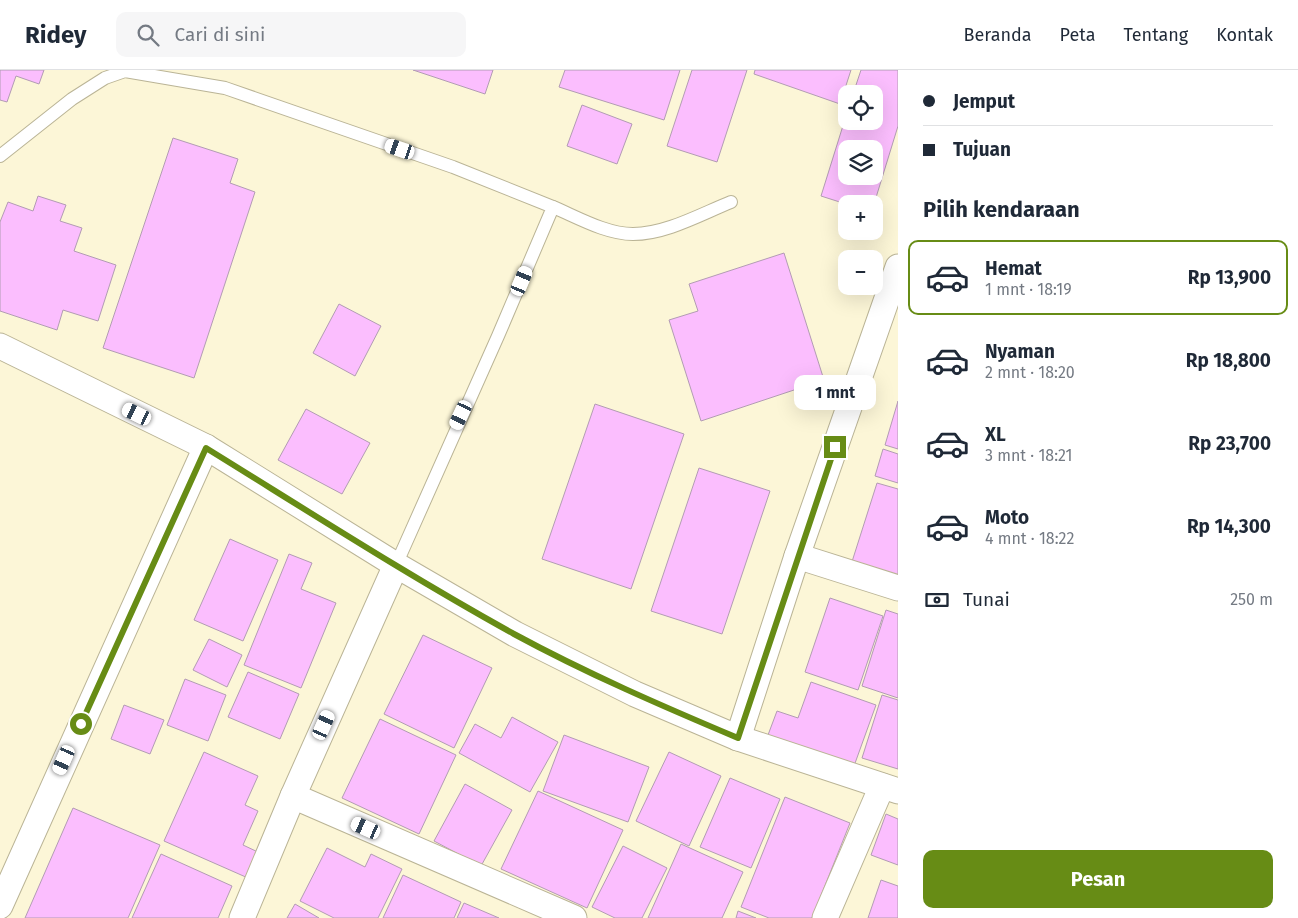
<!DOCTYPE html>
<html lang="id">
<meta charset="utf-8">
<style>
:root{--surface:#fff;--page:#f6f6f7;--text:#1f2937;--muted:#747a83;--line:#e0e1e3;--accent:#678c15}
body{margin:0;font-family:"Fira Sans",sans-serif;background:var(--page);color:var(--text);height:100vh;display:flex;flex-direction:column;font-size:19px;white-space:nowrap}
*{box-sizing:border-box;margin:0}
p{font-size:16px;color:var(--muted)}
.icon{flex:none;width:28px;height:28px;fill:none;stroke:currentColor;stroke-width:2;stroke-linecap:round;stroke-linejoin:round}
.map{position:relative;flex:1;overflow:hidden}
.sheet{display:flex;flex-direction:column;background:var(--surface);width:400px}
.sheet>*{flex:none}
.top-card{display:grid;align-content:center;height:110px;padding:0 25px;background:var(--surface)}
.controls{position:absolute;left:838px;top:15px;display:grid;gap:10px}
.controls a{display:grid;place-items:center;width:45px;height:45px;border-radius:10px;background:var(--surface);box-shadow:0 5px 20px #0002;font-size:25px}
.end{position:absolute;width:22px;height:22px;margin:-11px;border:6px solid #678c15;background:#fff;box-shadow:0 0 0 2px #fff}
.from{border-radius:50%}
.bubble{position:absolute;height:35px;border-radius:10px;background:var(--surface);box-shadow:0 5px 20px #0002;font-size:16px;font-weight:700;line-height:35px;text-align:center}
.car{position:absolute;width:15px;height:30px;margin:-15px -8px;border-radius:6px;box-shadow:0 0 4px 1px #0007;background:linear-gradient(#fff 24%,#345 0 40%,#fff 0 76%,#345 0 86%,#fff 0)}
.top-card b{display:flex;align-items:center;gap:18px;height:48px;font-size:19px}
.top-card b+b{border-top:1px solid var(--line)}
.top-card i{width:12px;height:12px;background:var(--text)}
ul{padding:0;list-style:none}
li{display:flex;align-items:center;gap:15px;height:75px;margin:0 10px 8px;padding:0 15px;border:2px solid transparent;border-radius:10px}
li div{flex:1}
li b{display:block;font-size:19px}
li em{font-style:normal;font-weight:700}
li.current{border-color:var(--accent)}
li>.icon{width:45px;height:45px;stroke-width:1.5}
h2{padding:0 25px;font-size:22px;line-height:60px}
.pay{display:flex;align-items:center;gap:12px;height:55px;padding:0 25px;font-size:19px}
.pay p{margin-inline-start:auto}
.primary-button{display:flex;gap:10px;margin-top:auto;padding:10px 25px}
.primary-button a{flex:1;height:58px;border-radius:10px;background:var(--accent);color:#fff;font-size:20px;font-weight:700;line-height:58px;text-align:center}
header{display:flex;align-items:center;gap:30px;box-sizing:border-box;height:70px;padding:0 25px;background:var(--surface);border-bottom:1px solid var(--line)}
header strong{font-size:24px}
nav{display:flex;gap:28px;margin-inline-start:auto;font-size:18px}
.search{width:350px;height:45px;background:var(--page);display:flex;align-items:center;gap:12px;box-sizing:border-box;padding:0 18px;border-radius:10px;color:var(--muted);font-size:19px}
main{display:flex;flex:1;min-height:0}
.map>svg:first-child{display:block}
</style>
<header>
<strong>Ridey</strong>
<div class="search"><svg class="icon" aria-label="search" viewBox="0 0 24 24"><circle cx="10" cy="10" r="6"/><path d="M15 15l6 6"/></svg>Cari di sini</div>
<nav><a>Beranda</a><a>Peta</a><a>Tentang</a><a>Kontak</a></nav>
</header>
<main>
<div class="map">
<svg width="898" height="848" viewBox="0 0 898 848">
<rect width="100%" height="100%" fill="#fcf6d7"/>
<g fill="#fbbefe" stroke="#b29cb3" fill-rule="evenodd">
<path d="M 0,0 L 44,0 L 39,14 L 16,6 L 7,32 L 0,30 Z"/>
<path d="M 413,0 L 493,0 L 485,24 Z"/>
<path d="M 565,0 L 680,0 L 664,50 L 559,17 Z"/>
<path d="M 692,0 L 747,0 L 717,92 L 667,76 Z"/>
<path d="M 755,0 L 851,0 L 840,34 L 754,4 Z"/>
<path d="M 861,0 L 898,0 L 898,56 L 874,134 L 846,134 L 821,126 L 846,46 L 846,51 L 874,51 L 874,24 L 853,24 ZM 846,79 L 874,79 L 874,106 L 846,106 Z"/>
<path d="M 582,35 L 632,54 L 617,94 L 567,76 Z"/>
<path d="M 173,68 L 238,89 L 230,113 L 255,122 L 194,308 L 103,278 Z"/>
<path d="M 38,126 L 66,135 L 60,151 L 82,158 L 74,181 L 116,195 L 98,251 L 63,240 L 57,260 L 0,241 L 0,152 L 8,132 L 33,141 Z"/>
<path d="M 784,183 L 824,310 L 701,351 L 669,250 L 698,241 L 689,214 Z"/>
<path d="M 339,234 L 381,256 L 355,306 L 313,283 Z"/>
<path d="M 898,331 L 898,379 L 885,375 Z"/>
<path d="M 595,334 L 684,364 L 631,519 L 542,489 Z"/>
<path d="M 306,339 L 370,373 L 342,424 L 278,390 Z"/>
<path d="M 883,379 L 898,384 L 898,413 L 875,406 Z"/>
<path d="M 699,398 L 770,421 L 722,564 L 651,541 Z"/>
<path d="M 877,413 L 898,419 L 898,512 L 850,498 Z"/>
<path d="M 230,469 L 278,490 L 243,571 L 194,550 Z"/>
<path d="M 289,484 L 312,493 L 301,519 L 336,533 L 301,618 L 244,595 Z"/>
<path d="M 830,528 L 883,546 L 858,620 L 805,602 Z"/>
<path d="M 886,540 L 898,544 L 898,628 L 862,616 Z"/>
<path d="M 423,565 L 492,598 L 454,678 L 384,644 Z"/>
<path d="M 209,569 L 242,585 L 227,617 L 193,600 Z"/>
<path d="M 248,602 L 299,624 L 280,669 L 228,647 Z"/>
<path d="M 185,609 L 226,625 L 208,671 L 167,655 Z"/>
<path d="M 811,612 L 876,635 L 854,696 L 768,665 L 777,641 L 798,648 Z"/>
<path d="M 882,625 L 898,630 L 898,699 L 862,688 Z"/>
<path d="M 124,635 L 164,650 L 150,684 L 111,669 Z"/>
<path d="M 512,647 L 558,672 L 530,722 L 459,683 L 475,654 L 501,668 Z"/>
<path d="M 380,649 L 456,685 L 419,764 L 342,728 Z"/>
<path d="M 564,665 L 649,697 L 628,752 L 543,721 Z"/>
<path d="M 204,682 L 258,706 L 245,735 L 258,741 L 243,775 L 260,783 L 248,808 L 164,771 Z"/>
<path d="M 669,682 L 721,706 L 689,776 L 636,751 Z"/>
<path d="M 730,708 L 780,729 L 751,798 L 700,777 Z"/>
<path d="M 465,714 L 512,740 L 481,796 L 434,771 Z"/>
<path d="M 538,721 L 623,760 L 587,838 L 501,799 Z"/>
<path d="M 785,727 L 850,753 L 812,848 L 769,848 L 741,837 Z"/>
<path d="M 73,738 L 160,775 L 128,848 L 25,848 Z"/>
<path d="M 886,744 L 898,749 L 898,795 L 871,785 Z"/>
<path d="M 681,774 L 743,802 L 722,848 L 648,848 Z"/>
<path d="M 623,776 L 667,798 L 642,848 L 615,848 L 592,837 Z"/>
<path d="M 327,778 L 365,797 L 371,784 L 402,799 L 378,848 L 334,848 L 300,831 Z"/>
<path d="M 161,784 L 232,816 L 218,848 L 132,848 Z"/>
<path d="M 403,805 L 461,832 L 454,848 L 383,848 Z"/>
<path d="M 881,810 L 898,816 L 898,848 L 868,848 Z"/>
<path d="M 464,833 L 499,848 L 457,848 Z"/>
<path d="M 295,834 L 319,848 L 287,848 Z"/>
<path d="M 738,841 L 756,848 L 736,848 Z"/>
</g>
<g fill="none" stroke-linecap="round" stroke-linejoin="round">
<defs>
<g id="lane">
<path d="M 0,86 L 72,29 L 105,8 L 125,1 L 225,18 L 453,97 L 553,137 L 498,266 L 396,495"/>
<path d="M 553,137 C 577,147 606,164 633,164 C 666,164 701,144 731,132"/>
</g>
<g id="street">
<path d="M 0,276 L 206,377 L 396,495 L 515,564 L 635,624 L 738,668 L 898,721"/>
<path d="M 797,486 L 898,518"/>
<path d="M 738,668 L 797,486 L 898,197"/>
<path d="M 293,726 L 574,848"/>
<path d="M 0,836 L 206,377"/>
<path d="M 242,848 L 293,726 L 396,495"/>
<path d="M 825,848 L 882,716"/>
</g>
</defs>
<use href="#lane" stroke="#bab496" stroke-width="14"/>
<use href="#street" stroke="#bab496" stroke-width="27"/>
<use href="#lane" stroke="#fff" stroke-width="12"/>
<use href="#street" stroke="#fff" stroke-width="25"/>
</g>
<g fill="none" stroke-linecap="round" stroke-linejoin="round">
<path stroke="#678c15" stroke-width="6" d="M 81,654 L 206,378 C 308,441 409,506 514,564 C 586,603 662,636 738,668 L 835,377"/>
</g>
</svg>
<div class="controls">
<a><svg class="icon" aria-label="locate" viewBox="0 0 24 24"><circle cx="12" cy="12" r="6"/><path d="M12 2v4M12 18v4M2 12h4M18 12h4"/></svg></a>
<a><svg class="icon" aria-label="layers" viewBox="0 0 24 24"><path d="M12 4l9 5-9 5-9-5zM3 14l9 5 9-5"/></svg></a>
<a>+</a>
<a>−</a>
</div>
<i class="end from" style="left:81px;top:654px"></i>
<i class="end" style="left:835px;top:377px"></i>
<div class="bubble" style="left:794px;top:305px;width:82px">1 mnt</div>
<i class="car" style="left:400px;top:79px;rotate:289deg"></i>
<i class="car" style="left:522px;top:211px;rotate:23deg"></i>
<i class="car" style="left:137px;top:344px;rotate:296deg"></i>
<i class="car" style="left:461px;top:345px;rotate:205deg"></i>
<i class="car" style="left:324px;top:655px;rotate:24deg"></i>
<i class="car" style="left:64px;top:690px;rotate:204deg"></i>
<i class="car" style="left:366px;top:758px;rotate:294deg"></i>
</div>
<section class="sheet">
<div class="top-card">
<b><i class="from"></i>Jemput</b>
<b><i></i>Tujuan</b>
</div>
<h2>Pilih kendaraan</h2>
<ul>
<li class="current"><svg class="icon" aria-label="car" viewBox="0 0 24 24"><path d="M5 17H2v-5l4-1 3-4h7l3 4 3 1v5h-3M9 17h6M6 11h13"/><circle cx="7" cy="17" r="2"/><circle cx="17" cy="17" r="2"/></svg><div><b>Hemat</b><p>1 mnt · 18:19</p></div><em>Rp 13,900</em></li>
<li><svg class="icon" aria-label="car" viewBox="0 0 24 24"><path d="M5 17H2v-5l4-1 3-4h7l3 4 3 1v5h-3M9 17h6M6 11h13"/><circle cx="7" cy="17" r="2"/><circle cx="17" cy="17" r="2"/></svg><div><b>Nyaman</b><p>2 mnt · 18:20</p></div><em>Rp 18,800</em></li>
<li><svg class="icon" aria-label="car" viewBox="0 0 24 24"><path d="M5 17H2v-5l4-1 3-4h7l3 4 3 1v5h-3M9 17h6M6 11h13"/><circle cx="7" cy="17" r="2"/><circle cx="17" cy="17" r="2"/></svg><div><b>XL</b><p>3 mnt · 18:21</p></div><em>Rp 23,700</em></li>
<li><svg class="icon" aria-label="car" viewBox="0 0 24 24"><path d="M5 17H2v-5l4-1 3-4h7l3 4 3 1v5h-3M9 17h6M6 11h13"/><circle cx="7" cy="17" r="2"/><circle cx="17" cy="17" r="2"/></svg><div><b>Moto</b><p>4 mnt · 18:22</p></div><em>Rp 14,300</em></li>
</ul>
<div class="pay"><svg class="icon" aria-label="cash" viewBox="0 0 24 24"><path d="M3 7h18v10H3z"/><circle cx="12" cy="12" r="2"/></svg>Tunai<p>250 m</p></div>
<div class="primary-button"><a>Pesan</a></div>
</section>
</main>
